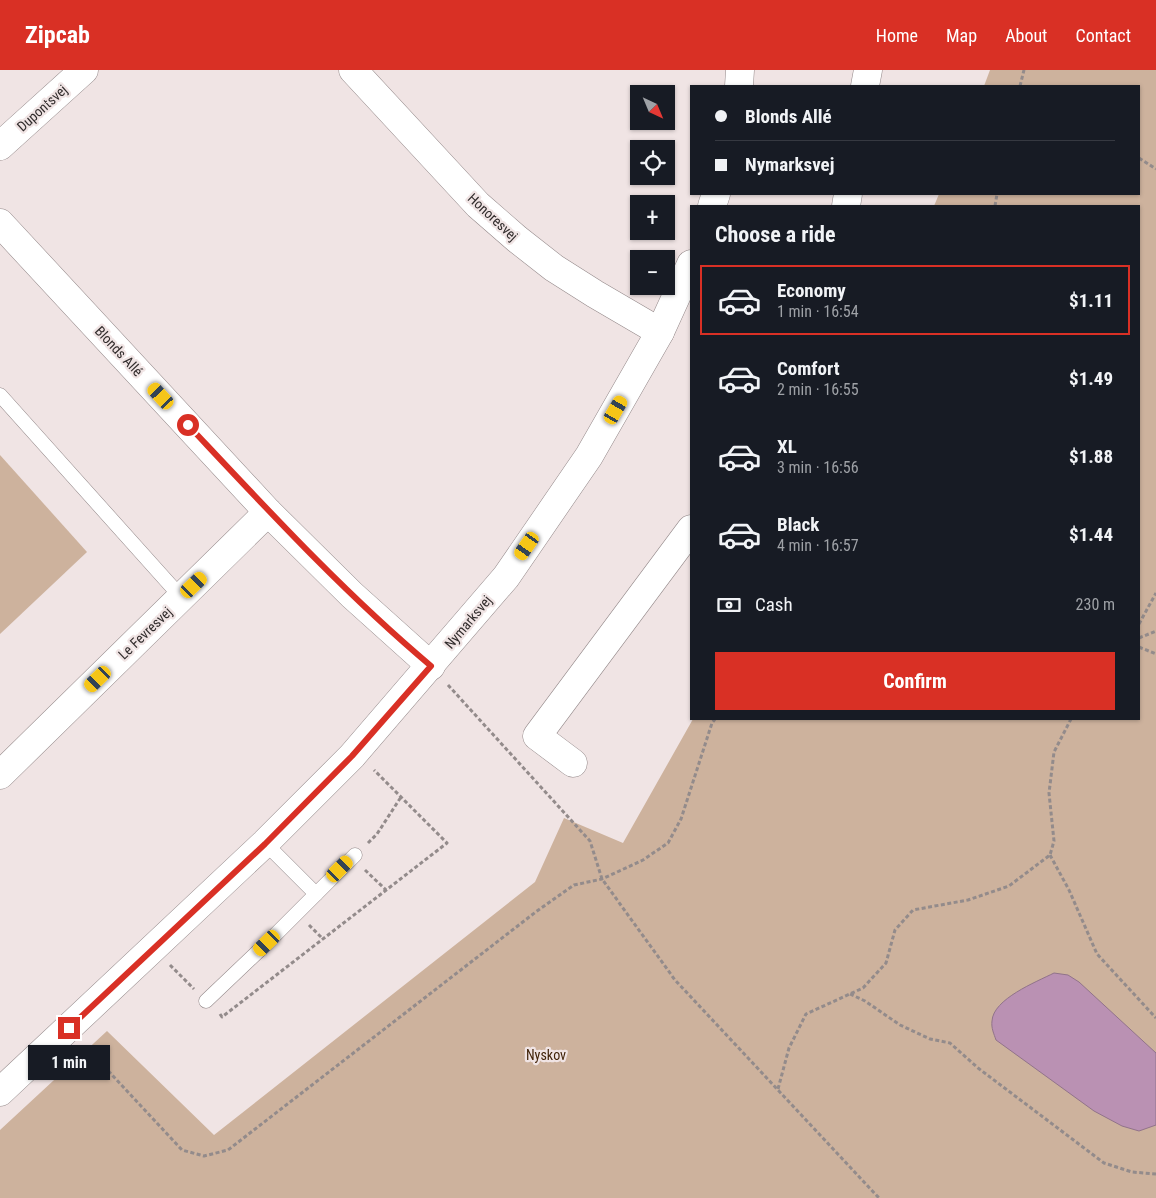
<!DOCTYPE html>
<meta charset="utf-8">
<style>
:root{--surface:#171b24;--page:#242831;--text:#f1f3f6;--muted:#9ea1a6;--line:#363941;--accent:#d93025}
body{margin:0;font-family:"Roboto Condensed",sans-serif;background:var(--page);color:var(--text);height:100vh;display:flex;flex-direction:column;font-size:19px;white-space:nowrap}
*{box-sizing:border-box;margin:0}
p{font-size:16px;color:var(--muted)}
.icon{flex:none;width:28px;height:28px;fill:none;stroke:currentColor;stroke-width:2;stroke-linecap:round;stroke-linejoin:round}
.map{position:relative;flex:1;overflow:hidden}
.details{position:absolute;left:690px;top:135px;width:450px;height:515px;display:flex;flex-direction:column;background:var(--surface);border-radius:0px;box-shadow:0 1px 4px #0004}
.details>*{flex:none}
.guide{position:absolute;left:690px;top:15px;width:450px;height:110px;border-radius:0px;box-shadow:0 1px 4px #0004;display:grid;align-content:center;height:110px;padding:0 25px;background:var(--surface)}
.needle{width:32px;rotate:136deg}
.tools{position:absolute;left:630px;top:15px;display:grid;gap:10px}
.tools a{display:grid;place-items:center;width:45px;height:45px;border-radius:0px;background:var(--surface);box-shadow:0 1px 4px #0004;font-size:25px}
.end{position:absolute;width:22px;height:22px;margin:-11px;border:6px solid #d93025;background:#fff;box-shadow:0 0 0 2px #fff}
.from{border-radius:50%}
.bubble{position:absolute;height:35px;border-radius:0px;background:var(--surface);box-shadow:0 1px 4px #0004;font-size:16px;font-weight:700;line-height:35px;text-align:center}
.car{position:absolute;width:15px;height:30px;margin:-15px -8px;border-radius:6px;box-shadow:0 0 4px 1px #0007;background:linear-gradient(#f5c518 24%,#345 0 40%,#f5c518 0 76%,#345 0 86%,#f5c518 0)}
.guide b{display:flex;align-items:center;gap:18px;height:48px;font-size:19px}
.guide b+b{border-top:1px solid var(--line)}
.guide i{width:12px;height:12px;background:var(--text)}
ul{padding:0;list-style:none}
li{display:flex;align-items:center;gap:15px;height:70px;margin:0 10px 8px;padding:0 15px;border:2px solid transparent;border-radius:0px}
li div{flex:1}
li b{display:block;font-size:19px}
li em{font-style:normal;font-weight:700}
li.active{border-color:var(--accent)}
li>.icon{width:45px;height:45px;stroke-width:1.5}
h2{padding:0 25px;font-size:22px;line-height:60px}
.pay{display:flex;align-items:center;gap:12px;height:55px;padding:0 25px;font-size:19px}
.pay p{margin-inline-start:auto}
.primary-button{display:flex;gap:10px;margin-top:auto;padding:10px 25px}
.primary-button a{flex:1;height:58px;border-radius:0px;background:var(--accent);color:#fff;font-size:20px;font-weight:700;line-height:58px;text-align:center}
header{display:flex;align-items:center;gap:30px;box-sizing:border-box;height:70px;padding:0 25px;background:var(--accent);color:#fff}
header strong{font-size:24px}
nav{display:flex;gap:28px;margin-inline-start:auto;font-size:18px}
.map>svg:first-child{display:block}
</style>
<header>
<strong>Zipcab</strong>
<nav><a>Home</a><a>Map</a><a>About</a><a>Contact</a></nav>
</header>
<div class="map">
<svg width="1156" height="1128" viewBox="0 0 1156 1128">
<rect width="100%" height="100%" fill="#f0e4e4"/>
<g fill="#cdb29d">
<path d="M 990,0 L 1156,0 L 1156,1128 L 0,1128 L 0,1060 L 107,961 L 214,1065 L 535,812 L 564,748 L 623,773 L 693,649 L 1139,649 L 1139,136 L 934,136 L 939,124 L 1139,124 L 1139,16 L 984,16 Z"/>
<path d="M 0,385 L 87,482 L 0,564 Z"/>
</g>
<path fill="#ba91b3" stroke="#91738a" d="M 1054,903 L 1068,905 L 1079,912 L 1156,983 L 1156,1055 L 1139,1061 L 1122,1056 L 1094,1041 L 996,970 C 994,964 991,958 992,951 C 993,929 1036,912 1054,903 Z"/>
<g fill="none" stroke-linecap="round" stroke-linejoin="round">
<defs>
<g id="lane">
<path d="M 0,325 L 181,527"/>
<path d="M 265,773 L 316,824"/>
<path d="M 206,931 L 267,873 L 355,785"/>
</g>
<g id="street">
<path d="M 353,0 L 478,135 L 517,169 L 554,198 L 595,224 L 660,262"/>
<path d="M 865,16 L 868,0"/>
<path d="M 0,76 L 84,0"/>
<path d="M 846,136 L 848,124"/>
<path d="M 0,153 L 268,442 L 352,525 L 431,596"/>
<path d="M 573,693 L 537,666 L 691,459"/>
<path d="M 0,705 L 268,442"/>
</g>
<g id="secondary">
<path d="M 739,16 L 740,0"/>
<path d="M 712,136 L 716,124"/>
<path d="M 0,1022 L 265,773 L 352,686 L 506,507 L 589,386 L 660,262 L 691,194"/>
</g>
</defs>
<use href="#lane" stroke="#938889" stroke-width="15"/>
<use href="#street" stroke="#938889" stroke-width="29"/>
<use href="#secondary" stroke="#938889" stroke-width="29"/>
<g stroke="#938b8b" stroke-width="3" stroke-dasharray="4 2.5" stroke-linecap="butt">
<path d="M 1020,16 L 1024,0"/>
<path d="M 1139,88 L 1156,99"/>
<path d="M 995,136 L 997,124"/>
<path d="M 1139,554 L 1156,523"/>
<path d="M 1139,568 L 1156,561"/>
<path d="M 1139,577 L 1156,584"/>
<path d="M 448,615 L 590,771 L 602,809 L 675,910 L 879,1128"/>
<path d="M 368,773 L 377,764 L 401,727"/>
<path d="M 1050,785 L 1069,820 L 1097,884 L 1156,948"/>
<path d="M 365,800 L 386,820"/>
<path d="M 309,855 L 323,869"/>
<path d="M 170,895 L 194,919"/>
<path d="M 850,924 L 865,931 L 900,955 L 930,969 L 950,973 L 978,998 L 1104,1093 L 1132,1102 L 1156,1104"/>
<path d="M 220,944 L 222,947 L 447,773 L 374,700"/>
<path d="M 86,977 L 182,1080 L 204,1086 L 228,1080 L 537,841 L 574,815 L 602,809 L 643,790 L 668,773 L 681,749 L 712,653 L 715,649"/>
<path d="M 778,1019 L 789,978 L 806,944 L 863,918 L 886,893 L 895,860 L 913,840 L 968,830 L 1009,816 L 1050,785 L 1054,771 L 1049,723 L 1054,682 L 1071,649"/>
</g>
<use href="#lane" stroke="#fff" stroke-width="14"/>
<use href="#street" stroke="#fff" stroke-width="28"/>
<use href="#secondary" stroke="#fff" stroke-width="28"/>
</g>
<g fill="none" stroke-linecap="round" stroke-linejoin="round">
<path stroke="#d93025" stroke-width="6" d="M 69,958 L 265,774 L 352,686 L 431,596 C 343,522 266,438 188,355"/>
</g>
<g text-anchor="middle" stroke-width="4.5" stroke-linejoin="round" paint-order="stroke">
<g font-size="14" fill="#312c2c" stroke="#f0e4e4">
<text transform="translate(42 38) rotate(-42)" y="5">Dupontsvej</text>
<text transform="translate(493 147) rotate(43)" y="5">Honoresvej</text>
<text transform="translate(119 281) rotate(47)" y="5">Blonds Allé</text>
<text transform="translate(468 552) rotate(-50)" y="5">Nymarksvej</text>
<text transform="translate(145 563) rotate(-44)" y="5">Le Fevresvej</text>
</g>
<g font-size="14" fill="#402208" stroke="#f0e4e4">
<text x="546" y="990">Nyskov</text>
</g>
</g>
</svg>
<div class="tools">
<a><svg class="needle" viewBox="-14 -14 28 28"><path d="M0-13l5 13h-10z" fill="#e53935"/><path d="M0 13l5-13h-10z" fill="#9ea1a6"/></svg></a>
<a><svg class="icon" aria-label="locate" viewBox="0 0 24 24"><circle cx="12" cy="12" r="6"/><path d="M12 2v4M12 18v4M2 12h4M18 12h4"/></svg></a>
<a>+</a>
<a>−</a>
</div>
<i class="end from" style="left:188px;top:355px"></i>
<i class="end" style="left:69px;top:958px"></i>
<div class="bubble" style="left:28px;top:975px;width:82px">1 min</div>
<i class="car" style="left:161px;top:326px;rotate:317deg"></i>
<i class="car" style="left:616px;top:340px;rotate:30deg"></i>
<i class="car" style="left:527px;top:476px;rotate:215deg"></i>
<i class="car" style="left:194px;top:515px;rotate:46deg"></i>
<i class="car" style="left:98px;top:609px;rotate:226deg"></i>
<i class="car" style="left:340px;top:799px;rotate:45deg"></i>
<i class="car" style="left:267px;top:873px;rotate:226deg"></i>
<div class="guide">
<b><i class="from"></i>Blonds Allé</b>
<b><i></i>Nymarksvej</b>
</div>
<section class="details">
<h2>Choose a ride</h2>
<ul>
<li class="active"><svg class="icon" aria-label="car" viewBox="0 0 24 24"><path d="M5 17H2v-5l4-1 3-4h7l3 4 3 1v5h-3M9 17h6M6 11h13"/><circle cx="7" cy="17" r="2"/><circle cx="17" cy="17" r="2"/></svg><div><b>Economy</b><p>1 min · 16:54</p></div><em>$1.11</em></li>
<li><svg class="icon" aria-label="car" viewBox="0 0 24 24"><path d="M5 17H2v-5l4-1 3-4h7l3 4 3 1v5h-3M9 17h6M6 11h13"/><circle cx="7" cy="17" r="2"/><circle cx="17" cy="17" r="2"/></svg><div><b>Comfort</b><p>2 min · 16:55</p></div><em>$1.49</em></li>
<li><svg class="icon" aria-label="car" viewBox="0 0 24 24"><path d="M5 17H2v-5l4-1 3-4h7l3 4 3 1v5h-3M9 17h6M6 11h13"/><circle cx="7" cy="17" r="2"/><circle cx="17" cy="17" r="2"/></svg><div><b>XL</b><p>3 min · 16:56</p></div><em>$1.88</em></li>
<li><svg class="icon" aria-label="car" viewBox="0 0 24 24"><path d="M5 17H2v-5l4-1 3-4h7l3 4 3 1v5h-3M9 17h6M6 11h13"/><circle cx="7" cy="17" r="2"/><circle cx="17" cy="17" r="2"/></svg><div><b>Black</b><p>4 min · 16:57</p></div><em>$1.44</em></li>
</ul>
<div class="pay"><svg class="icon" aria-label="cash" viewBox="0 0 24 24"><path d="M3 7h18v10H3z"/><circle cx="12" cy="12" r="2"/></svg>Cash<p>230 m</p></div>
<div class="primary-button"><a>Confirm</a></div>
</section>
</div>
